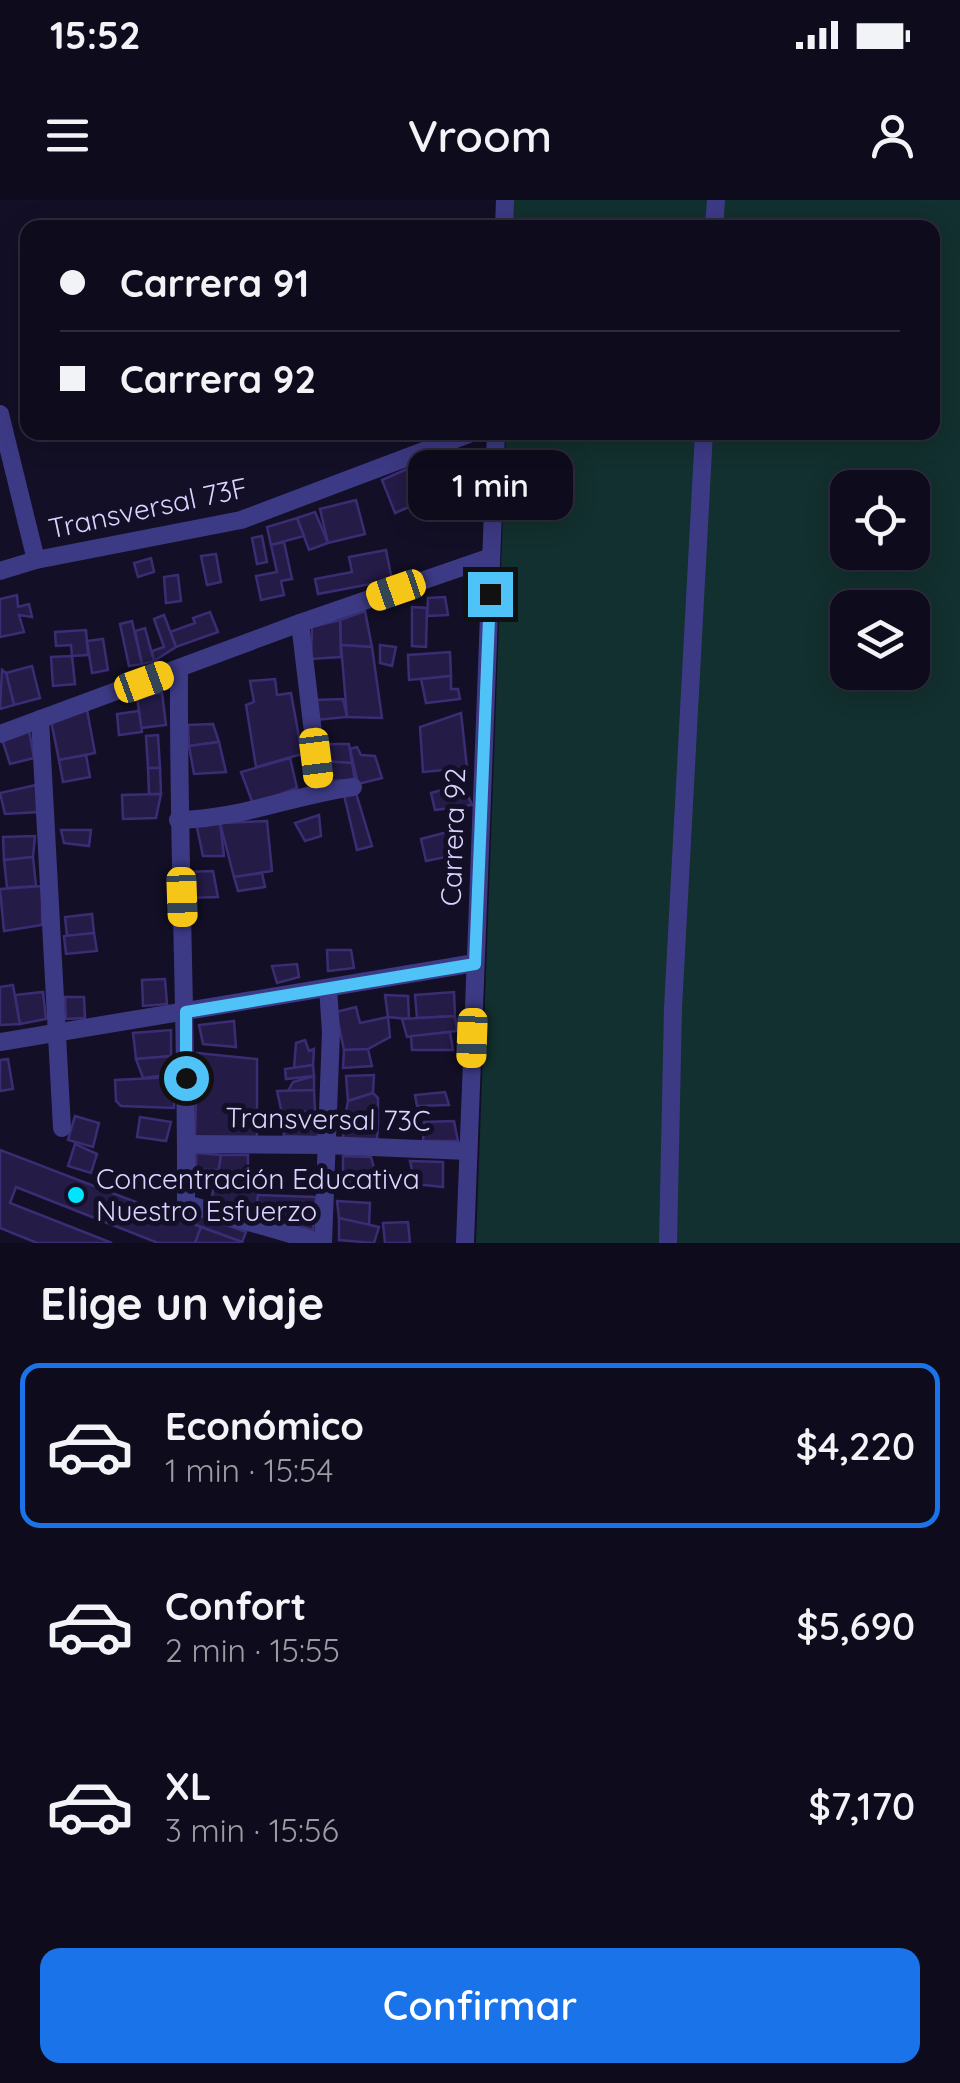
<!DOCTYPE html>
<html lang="es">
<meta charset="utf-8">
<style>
:root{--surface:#0e0b1c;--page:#171425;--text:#f1f3f6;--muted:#9b9ba3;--line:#2e2b3b;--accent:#1a73e8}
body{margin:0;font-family:Quicksand,sans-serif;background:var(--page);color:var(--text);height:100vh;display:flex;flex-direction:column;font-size:38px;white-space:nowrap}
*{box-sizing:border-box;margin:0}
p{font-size:32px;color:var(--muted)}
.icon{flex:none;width:55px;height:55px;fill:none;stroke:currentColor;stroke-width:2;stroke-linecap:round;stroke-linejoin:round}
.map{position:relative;height:1043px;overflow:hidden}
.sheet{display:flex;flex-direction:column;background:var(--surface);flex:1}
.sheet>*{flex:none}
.banner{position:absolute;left:20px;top:20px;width:920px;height:220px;border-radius:20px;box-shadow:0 5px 25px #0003,0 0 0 2px var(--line);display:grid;align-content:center;height:220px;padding:0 40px;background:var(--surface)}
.buttons{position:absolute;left:830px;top:270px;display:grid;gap:20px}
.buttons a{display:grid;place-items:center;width:100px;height:100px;border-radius:20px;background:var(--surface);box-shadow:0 5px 25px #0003,0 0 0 2px var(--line);font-size:50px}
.end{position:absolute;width:45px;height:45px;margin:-22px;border:12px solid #4fc3f7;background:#111;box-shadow:0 0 0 5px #111}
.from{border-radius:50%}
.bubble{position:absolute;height:70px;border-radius:20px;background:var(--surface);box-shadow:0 5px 25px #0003,0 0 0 2px var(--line);font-size:32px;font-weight:600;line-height:70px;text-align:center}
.car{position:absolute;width:30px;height:60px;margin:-30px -15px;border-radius:12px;box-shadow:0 0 8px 2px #0007;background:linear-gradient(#f5c518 24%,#345 0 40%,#f5c518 0 76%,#345 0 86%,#f5c518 0)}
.banner b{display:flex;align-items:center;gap:35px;height:95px;font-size:38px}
.banner b+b{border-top:2px solid var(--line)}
.banner i{width:25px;height:25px;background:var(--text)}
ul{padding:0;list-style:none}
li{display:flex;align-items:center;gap:30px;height:165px;margin:0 20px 15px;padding:0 20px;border:5px solid transparent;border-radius:20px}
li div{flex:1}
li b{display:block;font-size:38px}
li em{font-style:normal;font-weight:600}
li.active{border-color:var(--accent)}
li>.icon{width:90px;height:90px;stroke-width:1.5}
h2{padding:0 40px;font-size:45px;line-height:120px}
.primary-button{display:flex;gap:20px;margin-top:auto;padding:20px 40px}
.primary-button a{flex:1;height:115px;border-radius:20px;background:var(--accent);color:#fff;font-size:40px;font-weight:600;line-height:115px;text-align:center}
.status{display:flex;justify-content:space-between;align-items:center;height:70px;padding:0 50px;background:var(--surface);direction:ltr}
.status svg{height:28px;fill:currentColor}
header{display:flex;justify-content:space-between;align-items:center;height:130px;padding:0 40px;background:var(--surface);font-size:45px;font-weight:600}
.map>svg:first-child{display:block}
</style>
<div class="status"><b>15:52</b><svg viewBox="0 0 49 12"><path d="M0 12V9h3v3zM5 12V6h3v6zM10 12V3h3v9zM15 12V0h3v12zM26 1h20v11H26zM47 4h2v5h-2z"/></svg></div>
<header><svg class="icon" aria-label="menu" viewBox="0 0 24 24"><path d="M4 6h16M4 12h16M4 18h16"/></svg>Vroom<svg class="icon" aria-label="person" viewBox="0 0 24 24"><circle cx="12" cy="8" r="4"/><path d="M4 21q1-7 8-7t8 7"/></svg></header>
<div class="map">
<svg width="960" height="1043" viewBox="0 0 960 1043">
<rect width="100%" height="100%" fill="#130f26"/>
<path fill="#12302f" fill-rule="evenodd" d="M 511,0 L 960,0 L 960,1043 L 476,1043 L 506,233 L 932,232 L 932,28 L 511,27 ZM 848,288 L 912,288 L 912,352 L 848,352 ZM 848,408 L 912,408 L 912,472 L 848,472 Z"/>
<g fill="#241b47" stroke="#3b2d73" stroke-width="2.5">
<path d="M 407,269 L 421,302 L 395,313 L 382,280 Z"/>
<path d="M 356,300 L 365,334 L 328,343 L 320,309 Z"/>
<path d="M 315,312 L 328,343 L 309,350 L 297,318 Z"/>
<path d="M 297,318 L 304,336 L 271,345 L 267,327 Z"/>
<path d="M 262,336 L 267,362 L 257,364 L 252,338 Z"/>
<path d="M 284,342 L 292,379 L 281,381 L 284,395 L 261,400 L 256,376 L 277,372 L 271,345 Z"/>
<path d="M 386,350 L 392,380 L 318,394 L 315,379 L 352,372 L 349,357 Z"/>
<path d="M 216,354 L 221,382 L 207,385 L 201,356 Z"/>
<path d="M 151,358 L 154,372 L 138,377 L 134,363 Z"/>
<path d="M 178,375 L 181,401 L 166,403 L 164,377 Z"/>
<path d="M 17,395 L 18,407 L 29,404 L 32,417 L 19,415 L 24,432 L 0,437 L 0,399 Z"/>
<path d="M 445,397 L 448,415 L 427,416 L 428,398 Z"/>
<path d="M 412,407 L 427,408 L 426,447 L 412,446 Z"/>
<path d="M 365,411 L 372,447 L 341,445 L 340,420 Z"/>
<path d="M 210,412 L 218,432 L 176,447 L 170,432 L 195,423 L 193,418 Z"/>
<path d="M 164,415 L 176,447 L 154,461 L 152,451 L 164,447 L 154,419 Z"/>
<path d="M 340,420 L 341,457 L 311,459 L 312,427 Z"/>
<path d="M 132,421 L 142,464 L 129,466 L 120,424 Z"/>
<path d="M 145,428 L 154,461 L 142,464 L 135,431 Z"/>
<path d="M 86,430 L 88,455 L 72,456 L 71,445 L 56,446 L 55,432 Z"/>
<path d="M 103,439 L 108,470 L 92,473 L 87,441 Z"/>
<path d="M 341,445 L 372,447 L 382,518 L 347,517 Z"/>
<path d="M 380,445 L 396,447 L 392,466 L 380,463 Z"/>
<path d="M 450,452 L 451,476 L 409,480 L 408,455 Z"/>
<path d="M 72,456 L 75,484 L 53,486 L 51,457 Z"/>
<path d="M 32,466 L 40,498 L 14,505 L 6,473 Z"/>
<path d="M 2,470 L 6,473 L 14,505 L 0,509 Z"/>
<path d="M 451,476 L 451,489 L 458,489 L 460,499 L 426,503 L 421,479 Z"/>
<path d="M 275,479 L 277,495 L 291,493 L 302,554 L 256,567 L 246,505 L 254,502 L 250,481 Z"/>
<path d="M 162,493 L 166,525 L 141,528 L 137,496 Z"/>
<path d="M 343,499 L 347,517 L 316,520 L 313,500 Z"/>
<path d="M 87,510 L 95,553 L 59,560 L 50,516 Z"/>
<path d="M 139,511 L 142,532 L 119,535 L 117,514 Z"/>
<path d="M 461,513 L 467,568 L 423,572 L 420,527 Z"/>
<path d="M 213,524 L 219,542 L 189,546 L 188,525 Z"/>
<path d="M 29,530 L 34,558 L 10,564 L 1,536 Z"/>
<path d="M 158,535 L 160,568 L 148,568 L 146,536 Z"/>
<path d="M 219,542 L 226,572 L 194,574 L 189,546 Z"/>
<path d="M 320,544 L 349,544 L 352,563 L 321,561 Z"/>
<path d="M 357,547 L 361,555 L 375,556 L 382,578 L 358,584 L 350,549 Z"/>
<path d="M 86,555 L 90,577 L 63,582 L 59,560 Z"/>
<path d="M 290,558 L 297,588 L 253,604 L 241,572 Z"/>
<path d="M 321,561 L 352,563 L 355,580 L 323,581 Z"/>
<path d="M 148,568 L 160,568 L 161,594 L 149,594 Z"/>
<path d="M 463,584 L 472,605 L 435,610 L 431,593 Z"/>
<path d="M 36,585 L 39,612 L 5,614 L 0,593 Z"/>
<path d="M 356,593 L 372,646 L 357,650 L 344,595 Z"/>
<path d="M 161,594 L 156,618 L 123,619 L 122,595 Z"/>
<path d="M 319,615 L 321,636 L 305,641 L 295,623 Z"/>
<path d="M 267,621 L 272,671 L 234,677 L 220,623 Z"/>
<path d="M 196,623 L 220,623 L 224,656 L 203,656 Z"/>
<path d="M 61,630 L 91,630 L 89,646 L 64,643 Z"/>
<path d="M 455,630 L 460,654 L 426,661 L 421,639 Z"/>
<path d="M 35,636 L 33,657 L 4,660 L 3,637 Z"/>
<path d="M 33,657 L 36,686 L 7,688 L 4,660 Z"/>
<path d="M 213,671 L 218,697 L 188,698 L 186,672 Z"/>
<path d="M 262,673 L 265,687 L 238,691 L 234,677 Z"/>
<path d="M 42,686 L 42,725 L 4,731 L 0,689 Z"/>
<path d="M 92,714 L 94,733 L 67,736 L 65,717 Z"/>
<path d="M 94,733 L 97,751 L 66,754 L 64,736 Z"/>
<path d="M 327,750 L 351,750 L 354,768 L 328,771 Z"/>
<path d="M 297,764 L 299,777 L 277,783 L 272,766 Z"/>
<path d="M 165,779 L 167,804 L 143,806 L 142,780 Z"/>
<path d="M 13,785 L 20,824 L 0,825 L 0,787 Z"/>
<path d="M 43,792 L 46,819 L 20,824 L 15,795 Z"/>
<path d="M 454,792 L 455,816 L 417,818 L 415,795 Z"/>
<path d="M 385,795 L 408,796 L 409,819 L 388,817 Z"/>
<path d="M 65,797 L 84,797 L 85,818 L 66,819 Z"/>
<path d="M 356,807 L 360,823 L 388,817 L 390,837 L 368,849 L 344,850 L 336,812 Z"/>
<path d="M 455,816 L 457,831 L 407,837 L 402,819 Z"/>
<path d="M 234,821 L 236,847 L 203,844 L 199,825 Z"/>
<path d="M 171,830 L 171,856 L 136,859 L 133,833 Z"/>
<path d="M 450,832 L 453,850 L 412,850 L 411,836 Z"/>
<path d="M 305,840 L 309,851 L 314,849 L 313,865 L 294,868 L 296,843 Z"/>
<path d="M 368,849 L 372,866 L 343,868 L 344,850 Z"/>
<path d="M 197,853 L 257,859 L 257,939 L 195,937 Z"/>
<path d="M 171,856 L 174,874 L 143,878 L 136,859 Z"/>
<path d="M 8,859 L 13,889 L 0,891 L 0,860 Z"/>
<path d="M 313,865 L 314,876 L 286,879 L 285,869 Z"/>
<path d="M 374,875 L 373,893 L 348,901 L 346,876 Z"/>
<path d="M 314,876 L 314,890 L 288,891 L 293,882 Z"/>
<path d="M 175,877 L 174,908 L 121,906 L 116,901 L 115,880 Z"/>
<path d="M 314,890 L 315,911 L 282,914 L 277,891 Z"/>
<path d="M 445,892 L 449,905 L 417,906 L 415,895 Z"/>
<path d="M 373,893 L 378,898 L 378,923 L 344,922 L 348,901 Z"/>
<path d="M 315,911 L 318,937 L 284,936 L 282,914 Z"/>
<path d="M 75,916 L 99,923 L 93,947 L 68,940 Z"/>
<path d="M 140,917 L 171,922 L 166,941 L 137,937 Z"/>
<path d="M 454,921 L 458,941 L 423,941 L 424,922 Z"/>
<path d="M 344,922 L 378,923 L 377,940 L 343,939 Z"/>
<path d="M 75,944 L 97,954 L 91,973 L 68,966 Z"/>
<path d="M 0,950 L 201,1027 L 195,1043 L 158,1043 L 16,987 L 10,1003 L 112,1043 L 37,1043 L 0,1028 Z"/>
<path d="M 196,953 L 221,955 L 219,970 L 196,970 Z"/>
<path d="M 221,955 L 248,955 L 248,977 L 218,975 Z"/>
<path d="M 343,956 L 371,957 L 379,987 L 343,981 Z"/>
<path d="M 410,961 L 443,962 L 443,987 L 415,984 Z"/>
<path d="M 214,983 L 259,989 L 256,1015 L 211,1005 Z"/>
<path d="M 258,995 L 316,997 L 313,1030 L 256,1015 Z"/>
<path d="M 337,1001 L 370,1003 L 369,1025 L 339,1018 Z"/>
<path d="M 199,1015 L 246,1032 L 242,1042 L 196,1025 Z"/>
<path d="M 339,1018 L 379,1027 L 374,1043 L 339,1040 Z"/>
<path d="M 408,1022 L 410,1043 L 385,1043 L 383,1023 Z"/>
<path d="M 201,1027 L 242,1042 L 241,1043 L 195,1043 Z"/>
</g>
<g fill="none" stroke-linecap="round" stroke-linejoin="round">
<g stroke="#3d3a85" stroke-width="18">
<path d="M 504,28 L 505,0"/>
<path d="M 714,28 L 716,0"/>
<path d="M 0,214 L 36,360"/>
<path d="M 0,371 L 36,360 L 241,320 L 474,232"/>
<path d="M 300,423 L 320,591"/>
<path d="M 179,470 C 178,648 187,826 186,1004 L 322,1043"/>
<path d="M 40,519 L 62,928"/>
<path d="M 0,534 L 300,423 L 491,357"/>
<path d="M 178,620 C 244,618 291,596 353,587"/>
<path d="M 0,842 L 475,763"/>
<path d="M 186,944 L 325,945 L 468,951"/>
<path d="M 323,1043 L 331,832 L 328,788"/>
<path d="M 465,1043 L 496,232"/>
<path d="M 668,1043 L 673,808 L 704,232"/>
</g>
</g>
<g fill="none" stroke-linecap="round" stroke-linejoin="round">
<path stroke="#4fc3f7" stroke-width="12" d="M 186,878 L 186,812 L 475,764 L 490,394"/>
</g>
<circle fill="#00e5ff" stroke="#130f26" stroke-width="4" cx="76" cy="995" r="10"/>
<g text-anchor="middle" stroke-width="10" stroke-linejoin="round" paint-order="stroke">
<g font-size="28" fill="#d9d4ff" stroke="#130f26">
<text transform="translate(148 308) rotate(-12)" y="10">Transversal 73F</text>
<text transform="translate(453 637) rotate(-88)" y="10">Carrera 92</text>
<text transform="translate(328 919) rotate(1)" y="10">Transversal 73C</text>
</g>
<g font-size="28" fill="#d9d4ff" stroke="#130f26" text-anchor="start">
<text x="96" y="989">Concentración Educativa<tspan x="96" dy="32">Nuestro Esfuerzo</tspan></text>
</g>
</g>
</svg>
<div class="buttons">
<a><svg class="icon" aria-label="locate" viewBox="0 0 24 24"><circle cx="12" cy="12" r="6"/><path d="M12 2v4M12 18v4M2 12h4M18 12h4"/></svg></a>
<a><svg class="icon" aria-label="layers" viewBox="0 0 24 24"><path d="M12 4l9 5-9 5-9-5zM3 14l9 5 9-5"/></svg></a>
</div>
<i class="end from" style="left:186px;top:878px"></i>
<i class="end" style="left:490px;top:394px"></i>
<div class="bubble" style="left:408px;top:250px;width:165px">1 min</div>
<i class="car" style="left:396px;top:390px;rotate:251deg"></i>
<i class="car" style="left:144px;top:482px;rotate:70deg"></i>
<i class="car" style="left:316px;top:558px;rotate:173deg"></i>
<i class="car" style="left:182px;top:697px;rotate:178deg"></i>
<i class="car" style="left:472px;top:838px;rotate:182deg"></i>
<div class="banner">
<b><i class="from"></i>Carrera 91</b>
<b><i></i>Carrera 92</b>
</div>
</div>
<section class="sheet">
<h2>Elige un viaje</h2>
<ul>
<li class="active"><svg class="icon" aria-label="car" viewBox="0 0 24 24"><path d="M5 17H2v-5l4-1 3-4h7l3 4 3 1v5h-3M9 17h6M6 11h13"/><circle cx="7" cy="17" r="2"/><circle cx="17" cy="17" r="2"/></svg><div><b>Económico</b><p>1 min · 15:54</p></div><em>$4,220</em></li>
<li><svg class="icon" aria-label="car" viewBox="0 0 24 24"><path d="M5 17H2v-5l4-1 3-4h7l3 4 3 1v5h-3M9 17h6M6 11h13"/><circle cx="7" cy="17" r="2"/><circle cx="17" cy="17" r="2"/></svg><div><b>Confort</b><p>2 min · 15:55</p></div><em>$5,690</em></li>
<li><svg class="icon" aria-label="car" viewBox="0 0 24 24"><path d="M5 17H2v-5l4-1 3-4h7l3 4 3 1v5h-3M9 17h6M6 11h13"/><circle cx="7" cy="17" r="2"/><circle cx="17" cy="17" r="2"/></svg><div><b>XL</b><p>3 min · 15:56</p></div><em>$7,170</em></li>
</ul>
<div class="primary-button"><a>Confirmar</a></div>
</section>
